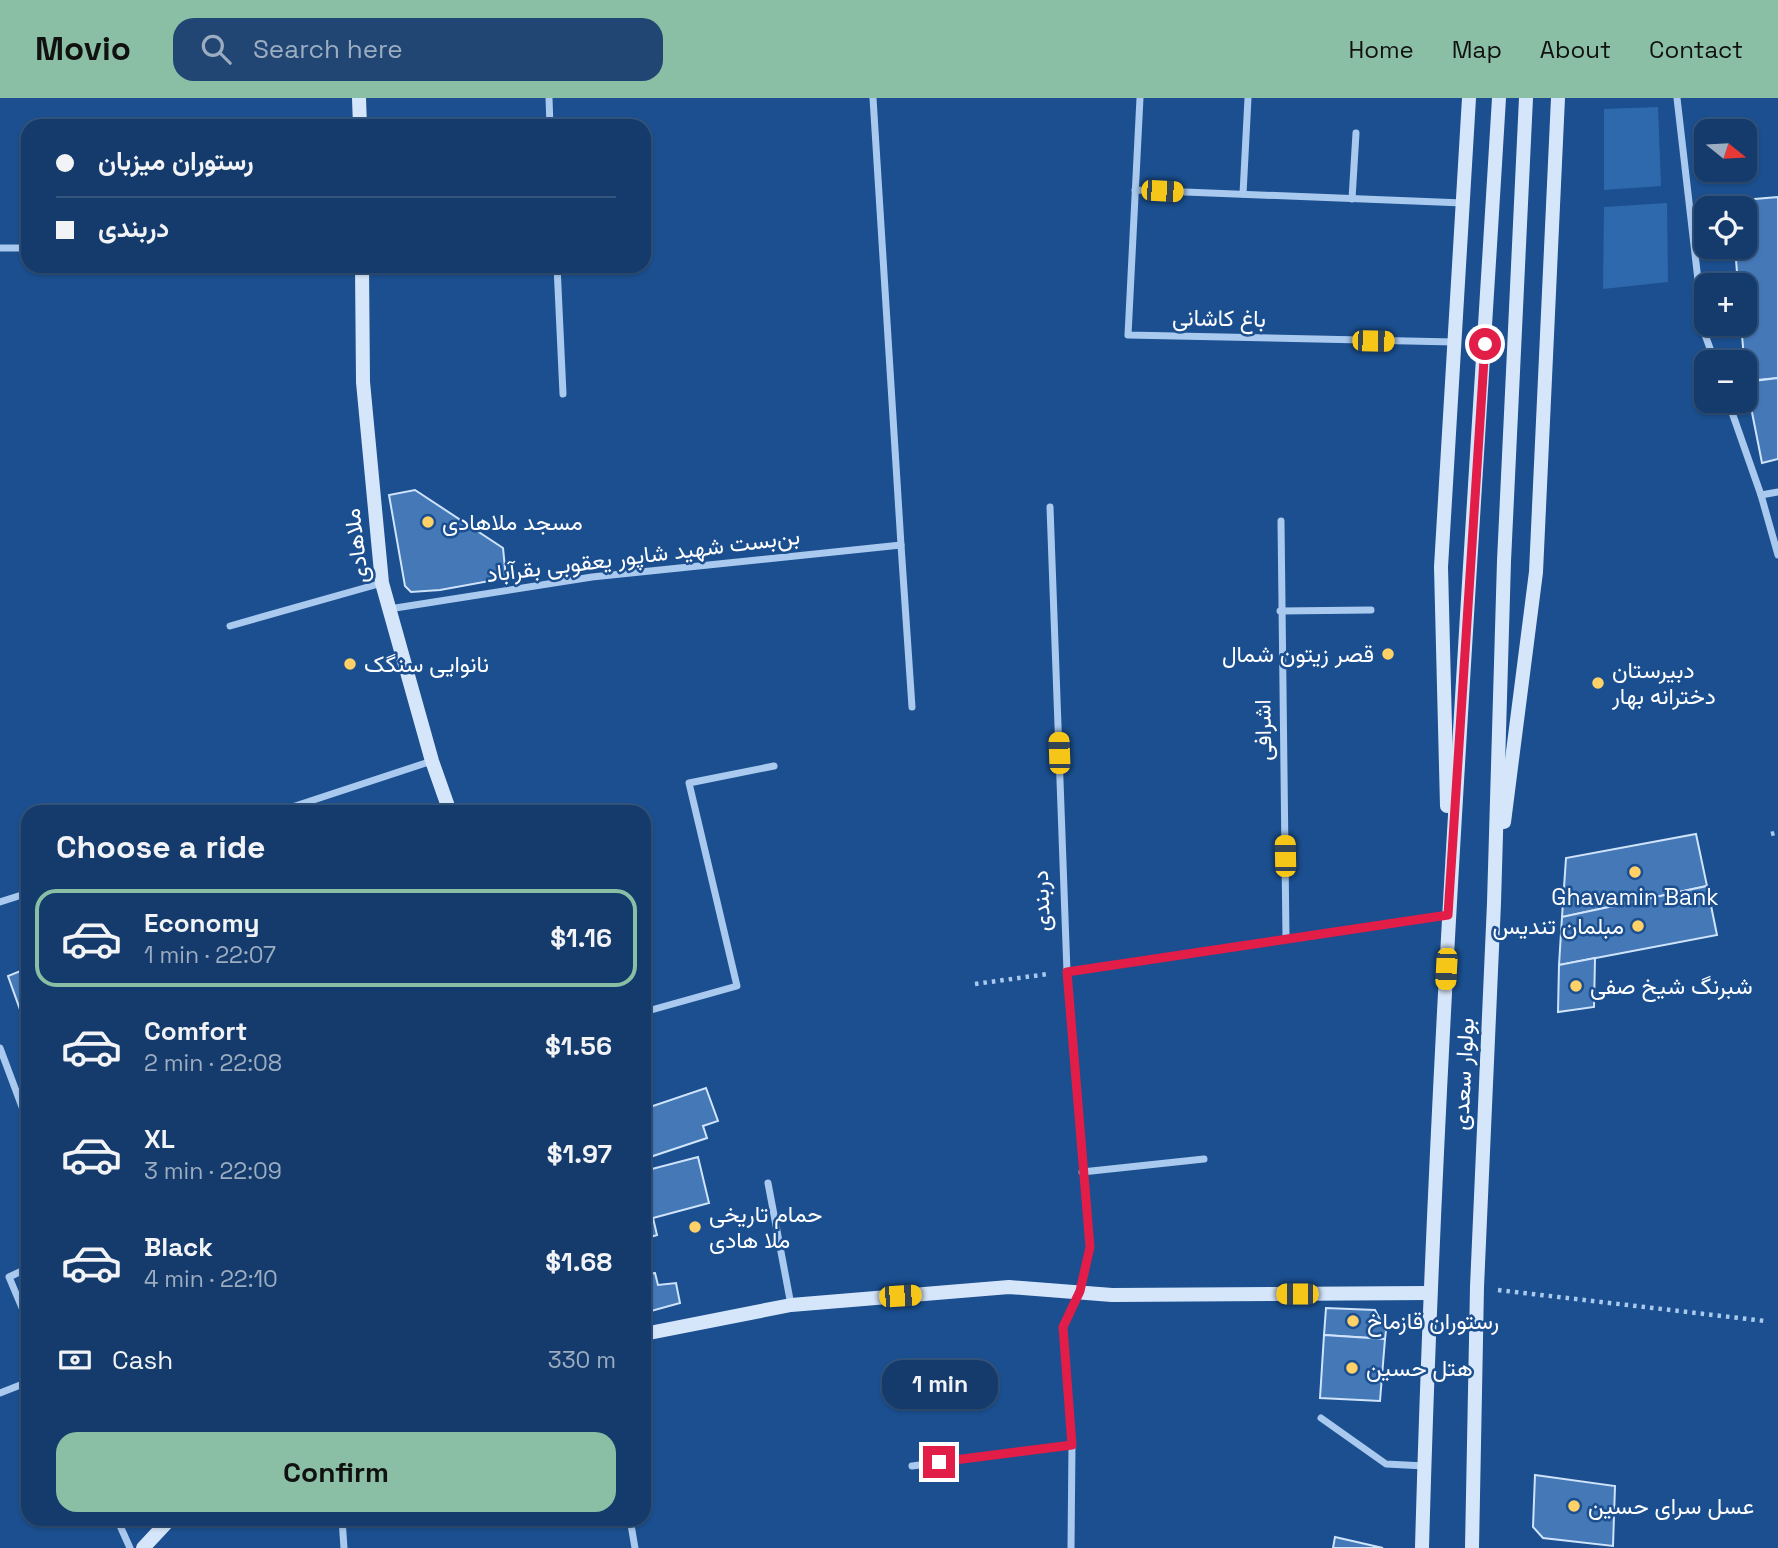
<!DOCTYPE html>
<meta charset="utf-8">
<style>
:root{--surface:#143b6b;--page:#214673;--text:#f1f3f6;--muted:#9dadc1;--line:#33557e;--accent:#8abfa5}
body{margin:0;font-family:"Space Grotesk",Vazirmatn,sans-serif;background:var(--page);color:var(--text);height:100vh;display:flex;flex-direction:column;font-size:26px;white-space:nowrap}
*{box-sizing:border-box;margin:0}
p{font-size:23px;color:var(--muted)}
.icon{flex:none;width:38px;height:38px;fill:none;stroke:currentColor;stroke-width:2;stroke-linecap:round;stroke-linejoin:round}
.map{position:relative;flex:1;overflow:hidden}
.sheet{position:absolute;left:21px;top:707px;width:630px;height:721px;display:flex;flex-direction:column;background:var(--surface);border-radius:21px;box-shadow:0 2px 5px #0004,0 0 0 2px var(--line)}
.sheet>*{flex:none}
.guide{position:absolute;left:21px;top:21px;width:630px;height:154px;border-radius:21px;box-shadow:0 2px 5px #0004,0 0 0 2px var(--line);display:grid;align-content:center;height:154px;padding:0 35px;background:var(--surface)}
.needle{width:46px;rotate:108deg}
.buttons{position:absolute;left:1694px;top:21px;display:grid;gap:14px}
.buttons a{display:grid;place-items:center;width:63px;height:63px;border-radius:14px;background:var(--surface);box-shadow:0 2px 5px #0004,0 0 0 2px var(--line);font-size:35px}
.end{position:absolute;width:32px;height:32px;margin:-16px;border:9px solid #e11d48;background:#fff;box-shadow:0 0 0 4px #fff}
.from{border-radius:50%}
.bubble{position:absolute;height:49px;border-radius:21px;background:var(--surface);box-shadow:0 2px 5px #0004,0 0 0 2px var(--line);font-size:23px;font-weight:700;line-height:49px;text-align:center}
.car{position:absolute;width:21px;height:42px;margin:-21px -10px;border-radius:9px;box-shadow:0 0 5px 2px #0007;background:linear-gradient(#f5c518 24%,#345 0 40%,#f5c518 0 76%,#345 0 86%,#f5c518 0)}
.guide b{display:flex;align-items:center;gap:24px;height:66px;font-size:26px}
.guide b+b{border-top:2px solid var(--line)}
.guide i{width:18px;height:18px;background:var(--text)}
ul{padding:0;list-style:none}
li{display:flex;align-items:center;gap:21px;height:98px;margin:0 14px 10px;padding:0 21px;border:4px solid transparent;border-radius:21px}
li div{flex:1}
li b{display:block;font-size:26px}
li em{font-style:normal;font-weight:700}
li.current{border-color:var(--accent)}
li>.icon{width:63px;height:63px;stroke-width:1.5}
h2{padding:0 35px;font-size:32px;line-height:84px}
.pay{display:flex;align-items:center;gap:18px;height:77px;padding:0 35px;font-size:26px}
.pay p{margin-inline-start:auto}
.cta{display:flex;gap:14px;margin-top:auto;padding:14px 35px}
.cta a{flex:1;height:80px;border-radius:21px;background:var(--accent);color:#111;font-size:28px;font-weight:700;line-height:80px;text-align:center}
header{display:flex;align-items:center;gap:42px;box-sizing:border-box;height:98px;padding:0 35px;background:var(--accent);color:#111}
header strong{font-size:33px}
nav{display:flex;gap:38px;margin-inline-start:auto;font-size:24px}
.search{width:490px;height:63px;background:var(--page);display:flex;align-items:center;gap:18px;box-sizing:border-box;padding:0 24px;border-radius:21px;color:var(--muted);font-size:26px}
.map>svg:first-child{display:block}
</style>
<header>
<strong>Movio</strong>
<div class="search"><svg class="icon" aria-label="search" viewBox="0 0 24 24"><circle cx="10" cy="10" r="6"/><path d="M15 15l6 6"/></svg>Search here</div>
<nav><a>Home</a><a>Map</a><a>About</a><a>Contact</a></nav>
</header>
<div class="map">
<svg width="1778" height="1450" viewBox="0 0 1778 1450">
<rect width="100%" height="100%" fill="#1b4f8f"/>
<g fill="#2e69ad">
<path d="M 1658,9 L 1661,88 L 1604,92 L 1604,11 Z"/>
<path d="M 1667,105 L 1668,184 L 1603,191 L 1604,109 Z"/>
</g>
<g fill="#4478b7" stroke="#cfe3fa" stroke-width="2">
<path d="M 1778,99 L 1778,280 L 1746,283 L 1741,226 L 1745,226 L 1745,187 L 1738,187 L 1735,149 L 1745,149 L 1745,110 L 1731,110 L 1731,103 Z"/>
<path d="M 1778,280 L 1778,361 L 1762,365 L 1746,284 Z"/>
<path d="M 415,392 L 503,450 L 506,480 L 440,492 L 411,494 L 405,488 L 389,397 Z"/>
<path d="M 1696,736 L 1707,788 L 1562,819 L 1566,760 Z"/>
<path d="M 1707,788 L 1717,837 L 1559,867 L 1562,819 Z"/>
<path d="M 1595,860 L 1594,909 L 1558,914 L 1559,867 Z"/>
<path d="M 28,870 L 28,934 L 8,878 Z"/>
<path d="M 706,990 L 718,1023 L 703,1028 L 707,1040 L 644,1061 L 644,1011 Z"/>
<path d="M 698,1059 L 709,1105 L 653,1120 L 657,1137 L 644,1141 L 644,1073 Z"/>
<path d="M 655,1175 L 658,1187 L 676,1185 L 680,1205 L 644,1215 L 644,1176 Z"/>
<path d="M 1326,1210 L 1375,1212 L 1386,1233 L 1385,1241 L 1324,1237 Z"/>
<path d="M 1324,1237 L 1385,1241 L 1380,1303 L 1320,1300 Z"/>
<path d="M 1535,1377 L 1615,1388 L 1613,1448 L 1543,1440 L 1533,1429 Z"/>
<path d="M 1335,1439 L 1383,1450 L 1333,1450 Z"/>
</g>
<g fill="none" stroke-linecap="round" stroke-linejoin="round">
<g stroke="#a9c9ee" stroke-width="4.5" stroke-dasharray="3.5 5" stroke-linecap="butt">
<path d="M 1771,736 L 1778,734"/>
<path d="M 975,886 L 1048,876"/>
<path d="M 1498,1192 L 1765,1223"/>
</g>
<g stroke="#a9c9ee" stroke-width="7">
<path d="M 549,0 L 550,28"/>
<path d="M 1140,0 L 1128,237 L 1454,244"/>
<path d="M 1677,0 L 1704,234 L 1715,264"/>
<path d="M 1135,92 L 1463,105"/>
<path d="M 1243,96 L 1248,0"/>
<path d="M 1352,101 L 1356,35"/>
<path d="M 0,150 L 28,150"/>
<path d="M 557,168 L 563,296"/>
<path d="M 1728,303 L 1761,397 L 1778,457"/>
<path d="M 1761,397 L 1778,394"/>
<path d="M 1050,409 L 1067,874 L 1090,1149 L 1080,1193 L 1063,1229 L 1072,1347 L 1071,1450"/>
<path d="M 1281,423 L 1286,840"/>
<path d="M 901,447 L 912,609"/>
<path d="M 389,511 L 592,479 L 901,447 L 873,0"/>
<path d="M 1280,513 L 1371,512"/>
<path d="M 230,528 L 382,485"/>
<path d="M 277,714 L 432,663"/>
<path d="M 0,804 L 28,795"/>
<path d="M 1067,874 L 1448,817"/>
<path d="M 644,914 L 737,888 L 689,685 L 774,668"/>
<path d="M 0,950 L 28,1025"/>
<path d="M 1082,1074 L 1204,1061"/>
<path d="M 768,1085 L 791,1207"/>
<path d="M 28,1170 L 9,1179 L 28,1224"/>
<path d="M 0,1295 L 28,1284"/>
<path d="M 1321,1320 L 1386,1366 L 1425,1368"/>
<path d="M 912,1368 L 1072,1347"/>
<path d="M 117,1421 L 130,1450"/>
<path d="M 342,1421 L 344,1450"/>
<path d="M 630,1421 L 635,1450"/>
</g>
<g stroke="#d6e6fa" stroke-width="14">
<path d="M 359,0 L 360,28"/>
<path d="M 362,168 L 363,284 L 382,485 L 432,663 L 450,714"/>
<path d="M 1447,708 L 1441,469 L 1469,0"/>
<path d="M 1504,724 L 1536,474 L 1558,0"/>
<path d="M 644,1236 L 791,1207 L 1009,1189 L 1112,1197 L 1429,1195"/>
<path d="M 143,1450 L 170,1421"/>
<path d="M 1422,1450 C 1435,966 1470,483 1499,0"/>
<path d="M 1472,1450 L 1477,1189 L 1494,805 L 1504,463 L 1526,0"/>
</g>
</g>
<g fill="none" stroke-linecap="round" stroke-linejoin="round">
<path stroke="#e11d48" stroke-width="9" d="M 939,1364 L 1072,1347 L 1063,1229 L 1080,1193 L 1090,1149 L 1067,874 L 1448,817 L 1485,246"/>
</g>
<g fill="#ffd166" stroke="#1b4f8f" stroke-width="2.5">
<circle cx="428" cy="424" r="7"/>
<circle cx="1388" cy="556" r="7"/>
<circle cx="350" cy="566" r="7"/>
<circle cx="1598" cy="585" r="7"/>
<circle cx="1635" cy="774" r="7"/>
<circle cx="1638" cy="828" r="7"/>
<circle cx="1576" cy="888" r="7"/>
<circle cx="695" cy="1129" r="7"/>
<circle cx="1353" cy="1223" r="7"/>
<circle cx="1352" cy="1270" r="7"/>
<circle cx="1574" cy="1408" r="7"/>
</g>
<g text-anchor="middle" stroke-width="5" stroke-linejoin="round" paint-order="stroke">
<g font-size="23" fill="#fff" stroke="#1b4f8f">
<text transform="translate(1219 220) rotate(1)" y="8">باغ کاشانی</text>
<text transform="translate(356 448) rotate(-97)" y="8">ملاهادی</text>
<text transform="translate(643 457) rotate(-7)" y="8">بن‌بست شهید شاپور یعقوبی بقرآباد</text>
<text transform="translate(1263 632) rotate(-91)" y="8">اشرافی</text>
<text transform="translate(1041 803) rotate(-92)" y="8">دربندی</text>
<text transform="translate(1463 976) rotate(-87)" y="8">بولوار سعدی</text>
</g>
<g font-size="23" fill="#fff" stroke="#1b4f8f" text-anchor="start">
<text x="442" y="432">مسجد ملاهادی</text>
<text x="1374" y="564" text-anchor="end">قصر زیتون شمال</text>
<text x="364" y="574">نانوایی سنگک</text>
<text x="1612" y="580">دبیرستان<tspan x="1612" dy="26">دخترانه بهار</tspan></text>
<text x="1635" y="807" text-anchor="middle">Ghavamin Bank</text>
<text x="1624" y="836" text-anchor="end">مبلمان تندیس</text>
<text x="1590" y="896">شبرنگ شیخ صفی</text>
<text x="709" y="1124">حمام تاریخی<tspan x="709" dy="26">ملا هادی</tspan></text>
<text x="1367" y="1231">رستوران قازماخ</text>
<text x="1366" y="1278">هتل حسین</text>
<text x="1588" y="1416">عسل سرای حسین</text>
</g>
</g>
</svg>
<div class="buttons">
<a><svg class="needle" viewBox="-14 -14 28 28"><path d="M0-13l5 13h-10z" fill="#e53935"/><path d="M0 13l5-13h-10z" fill="#9dadc1"/></svg></a>
<a><svg class="icon" aria-label="locate" viewBox="0 0 24 24"><circle cx="12" cy="12" r="6"/><path d="M12 2v4M12 18v4M2 12h4M18 12h4"/></svg></a>
<a>+</a>
<a>−</a>
</div>
<i class="end from" style="left:1485px;top:246px"></i>
<i class="end" style="left:939px;top:1364px"></i>
<div class="bubble" style="left:882px;top:1262px;width:116px">1 min</div>
<i class="car" style="left:1162px;top:93px;rotate:93deg"></i>
<i class="car" style="left:1373px;top:243px;rotate:91deg"></i>
<i class="car" style="left:1059px;top:655px;rotate:358deg"></i>
<i class="car" style="left:1285px;top:758px;rotate:359deg"></i>
<i class="car" style="left:1446px;top:871px;rotate:183deg"></i>
<i class="car" style="left:1297px;top:1196px;rotate:270deg"></i>
<i class="car" style="left:900px;top:1198px;rotate:86deg"></i>
<div class="guide">
<b><i class="from"></i>رستوران میزبان</b>
<b><i></i>دربندی</b>
</div>
<section class="sheet">
<h2>Choose a ride</h2>
<ul>
<li class="current"><svg class="icon" aria-label="car" viewBox="0 0 24 24"><path d="M5 17H2v-5l4-1 3-4h7l3 4 3 1v5h-3M9 17h6M6 11h13"/><circle cx="7" cy="17" r="2"/><circle cx="17" cy="17" r="2"/></svg><div><b>Economy</b><p>1 min · 22:07</p></div><em>$1.16</em></li>
<li><svg class="icon" aria-label="car" viewBox="0 0 24 24"><path d="M5 17H2v-5l4-1 3-4h7l3 4 3 1v5h-3M9 17h6M6 11h13"/><circle cx="7" cy="17" r="2"/><circle cx="17" cy="17" r="2"/></svg><div><b>Comfort</b><p>2 min · 22:08</p></div><em>$1.56</em></li>
<li><svg class="icon" aria-label="car" viewBox="0 0 24 24"><path d="M5 17H2v-5l4-1 3-4h7l3 4 3 1v5h-3M9 17h6M6 11h13"/><circle cx="7" cy="17" r="2"/><circle cx="17" cy="17" r="2"/></svg><div><b>XL</b><p>3 min · 22:09</p></div><em>$1.97</em></li>
<li><svg class="icon" aria-label="car" viewBox="0 0 24 24"><path d="M5 17H2v-5l4-1 3-4h7l3 4 3 1v5h-3M9 17h6M6 11h13"/><circle cx="7" cy="17" r="2"/><circle cx="17" cy="17" r="2"/></svg><div><b>Black</b><p>4 min · 22:10</p></div><em>$1.68</em></li>
</ul>
<div class="pay"><svg class="icon" aria-label="cash" viewBox="0 0 24 24"><path d="M3 7h18v10H3z"/><circle cx="12" cy="12" r="2"/></svg>Cash<p>330 m</p></div>
<div class="cta"><a>Confirm</a></div>
</section>
</div>
